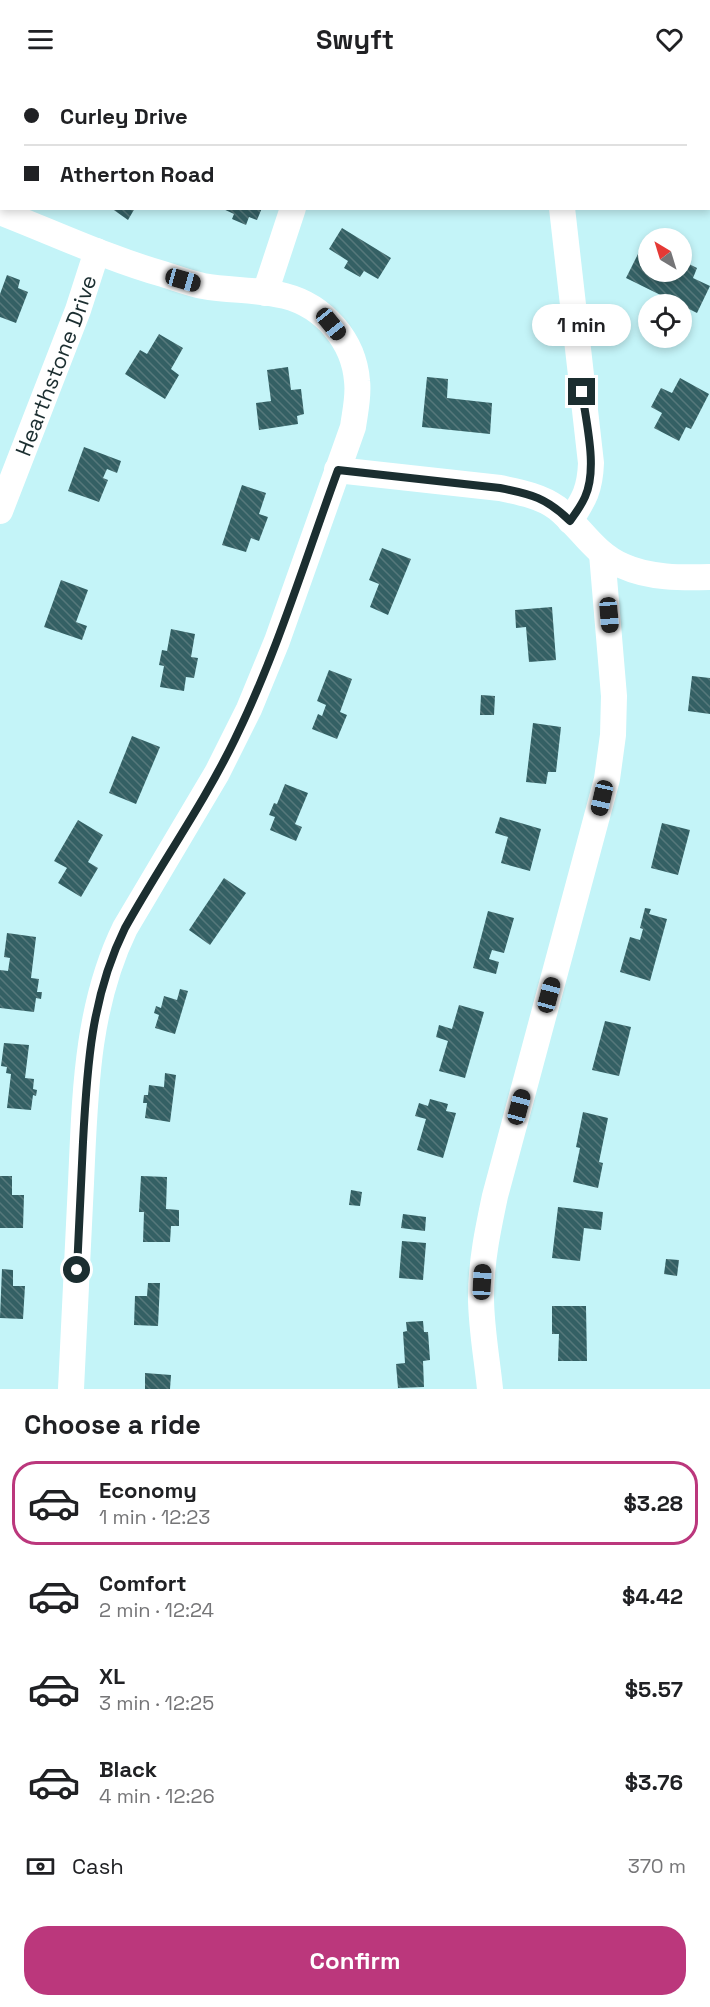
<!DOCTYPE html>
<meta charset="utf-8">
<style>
:root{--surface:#fff;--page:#f6f6f6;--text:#202124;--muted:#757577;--line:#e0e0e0;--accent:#bb377c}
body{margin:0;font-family:"Space Grotesk",sans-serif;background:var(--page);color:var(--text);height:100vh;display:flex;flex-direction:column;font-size:22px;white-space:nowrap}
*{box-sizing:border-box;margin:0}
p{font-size:20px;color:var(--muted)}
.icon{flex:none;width:33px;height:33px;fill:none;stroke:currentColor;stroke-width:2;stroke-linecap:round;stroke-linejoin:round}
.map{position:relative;height:1311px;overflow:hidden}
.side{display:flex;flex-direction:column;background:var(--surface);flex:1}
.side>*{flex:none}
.top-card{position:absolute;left:0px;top:0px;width:711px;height:132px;box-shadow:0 3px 9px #0003;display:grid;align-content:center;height:132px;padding:0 24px;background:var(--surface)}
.needle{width:39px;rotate:322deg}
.fabs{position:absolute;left:638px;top:150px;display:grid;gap:12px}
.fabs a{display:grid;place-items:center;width:54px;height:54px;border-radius:50%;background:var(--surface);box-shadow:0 3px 9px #0003;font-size:30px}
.end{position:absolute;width:27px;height:27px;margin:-14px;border:8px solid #1b2e30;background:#fff;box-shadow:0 0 0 3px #fff}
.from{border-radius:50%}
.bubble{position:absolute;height:42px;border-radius:21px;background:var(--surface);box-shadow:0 3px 9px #0003;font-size:20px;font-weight:600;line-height:42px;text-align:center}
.car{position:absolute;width:18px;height:36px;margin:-18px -9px;border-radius:8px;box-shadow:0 0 4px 2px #0007;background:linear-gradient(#222 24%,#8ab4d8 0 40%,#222 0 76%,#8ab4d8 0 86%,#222 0)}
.top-card b{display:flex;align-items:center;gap:21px;height:57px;font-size:22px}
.top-card b+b{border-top:2px solid var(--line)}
.top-card i{width:15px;height:15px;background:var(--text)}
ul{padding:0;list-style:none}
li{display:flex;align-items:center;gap:18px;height:84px;margin:0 12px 9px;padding:0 12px;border:3px solid transparent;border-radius:24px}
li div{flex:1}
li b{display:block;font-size:22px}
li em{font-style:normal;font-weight:600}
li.current{border-color:var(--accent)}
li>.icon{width:54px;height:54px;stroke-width:1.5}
h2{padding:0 24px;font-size:27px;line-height:72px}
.pay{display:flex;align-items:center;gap:15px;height:66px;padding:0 24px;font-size:22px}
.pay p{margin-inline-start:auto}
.cta{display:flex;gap:12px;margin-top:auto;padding:12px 24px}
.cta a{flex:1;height:69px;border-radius:24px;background:var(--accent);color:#fff;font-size:24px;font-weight:600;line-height:69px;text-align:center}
header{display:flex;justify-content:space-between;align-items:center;height:78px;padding:0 24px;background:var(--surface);font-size:27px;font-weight:600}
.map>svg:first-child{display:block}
</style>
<header><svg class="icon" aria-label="menu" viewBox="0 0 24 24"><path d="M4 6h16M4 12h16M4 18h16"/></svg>Swyft<svg class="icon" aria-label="heart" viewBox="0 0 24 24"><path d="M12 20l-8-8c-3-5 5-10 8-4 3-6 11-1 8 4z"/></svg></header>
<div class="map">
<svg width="710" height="1311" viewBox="0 0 710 1311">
<defs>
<pattern id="building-back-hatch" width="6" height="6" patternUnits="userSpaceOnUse" patternTransform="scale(1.5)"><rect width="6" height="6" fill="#346064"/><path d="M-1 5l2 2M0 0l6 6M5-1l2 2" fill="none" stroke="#56787b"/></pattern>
</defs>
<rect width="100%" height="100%" fill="#c4f4f8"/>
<g fill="url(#building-back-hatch)">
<path d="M 111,130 L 135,130 L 128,142 Z"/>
<path d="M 221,130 L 262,130 L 257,142 L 249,139 L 246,147 L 232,141 L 234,136 Z"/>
<path d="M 342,150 L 391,180 L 378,201 L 364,193 L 360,199 L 344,190 L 348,183 L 329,171 Z"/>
<path d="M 639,174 L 648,179 L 648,194 L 681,194 L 681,182 L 697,190 L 693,200 L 710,208 L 697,235 L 626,200 Z"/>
<path d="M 7,197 L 20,202 L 18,210 L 28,214 L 16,245 L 0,239 L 0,216 Z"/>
<path d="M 159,256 L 183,270 L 171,291 L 179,297 L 165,321 L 125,296 L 140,272 L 147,276 Z"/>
<path d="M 288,289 L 291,312 L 301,311 L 304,336 L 297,338 L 298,346 L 259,352 L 256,325 L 271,323 L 267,292 Z"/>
<path d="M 427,299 L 448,301 L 447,320 L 492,325 L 490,356 L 422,349 Z"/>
<path d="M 680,300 L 709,316 L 691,351 L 686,349 L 679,363 L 654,350 L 662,335 L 651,329 L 661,310 L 672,315 Z"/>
<path d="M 84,369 L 121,383 L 117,395 L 107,391 L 103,400 L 108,402 L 99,424 L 68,413 Z"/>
<path d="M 242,407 L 266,415 L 259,436 L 268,439 L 259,463 L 251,460 L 246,474 L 222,467 Z"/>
<path d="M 382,470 L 411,481 L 388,537 L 370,529 L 379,506 L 369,502 Z"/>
<path d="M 61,502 L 88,512 L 76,544 L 87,548 L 82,562 L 44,549 Z"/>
<path d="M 552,529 L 556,582 L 529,584 L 526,549 L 516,550 L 515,532 Z"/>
<path d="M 171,551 L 195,556 L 191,579 L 198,580 L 194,600 L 186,599 L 184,613 L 160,609 L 164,588 L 159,587 L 162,572 L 167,573 Z"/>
<path d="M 329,592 L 352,601 L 340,634 L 347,637 L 337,661 L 312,651 L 318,636 L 322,638 L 326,627 L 317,623 Z"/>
<path d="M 692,598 L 710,600 L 710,636 L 688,633 Z"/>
<path d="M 481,617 L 495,618 L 494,637 L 480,637 Z"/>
<path d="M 533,645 L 561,649 L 556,694 L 548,694 L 546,706 L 526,704 Z"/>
<path d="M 132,658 L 160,669 L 136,726 L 109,715 Z"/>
<path d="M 285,706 L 308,715 L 295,746 L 302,749 L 296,763 L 270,752 L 275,739 L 269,737 L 274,725 L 277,726 Z"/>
<path d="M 500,739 L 541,751 L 530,793 L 501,785 L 508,759 L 495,755 Z"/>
<path d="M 78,742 L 103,757 L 88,784 L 98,790 L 81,819 L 58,805 L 67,790 L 54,783 Z"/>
<path d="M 662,745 L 690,752 L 678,797 L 651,790 Z"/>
<path d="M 224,800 L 246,815 L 210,867 L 189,852 Z"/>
<path d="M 645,830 L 651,831 L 649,836 L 667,841 L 650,903 L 620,894 L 630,859 L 640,862 L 643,851 L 640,850 Z"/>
<path d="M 488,833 L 514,840 L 504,875 L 492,872 L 489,881 L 499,884 L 496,896 L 473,890 Z"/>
<path d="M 7,855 L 36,859 L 31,900 L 39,901 L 37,914 L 42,914 L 41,921 L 36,920 L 34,934 L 0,930 L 0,892 L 8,893 L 10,880 L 4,879 Z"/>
<path d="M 180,911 L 188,913 L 175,956 L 155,950 L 159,937 L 154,935 L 156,928 L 161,930 L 164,918 L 177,922 Z"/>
<path d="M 459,927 L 484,934 L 465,1000 L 439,993 L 448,963 L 436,959 L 439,947 L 452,951 Z"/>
<path d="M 605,943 L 631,949 L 619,998 L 592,992 Z"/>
<path d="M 4,965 L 29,967 L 25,1000 L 34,1001 L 33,1011 L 37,1012 L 36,1018 L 33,1017 L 31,1032 L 7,1030 L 11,996 L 6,995 L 7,989 L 1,988 Z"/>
<path d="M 165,995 L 176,997 L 170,1044 L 145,1040 L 147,1025 L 143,1025 L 144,1017 L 148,1017 L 149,1007 L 164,1009 Z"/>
<path d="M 430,1021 L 448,1026 L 446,1033 L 456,1035 L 443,1080 L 417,1072 L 426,1041 L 415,1038 L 419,1025 L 428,1028 Z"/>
<path d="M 583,1034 L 608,1040 L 599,1084 L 603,1085 L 598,1110 L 573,1104 L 580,1070 L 576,1069 Z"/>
<path d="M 0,1098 L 12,1098 L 12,1117 L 24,1117 L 23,1150 L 0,1150 Z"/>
<path d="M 141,1098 L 167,1099 L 166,1131 L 179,1132 L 179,1148 L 171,1148 L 170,1164 L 143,1164 L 144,1134 L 139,1134 Z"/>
<path d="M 351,1112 L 362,1114 L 360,1128 L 349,1127 Z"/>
<path d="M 558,1129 L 603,1134 L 601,1152 L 584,1150 L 580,1183 L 552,1180 Z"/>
<path d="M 403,1136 L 426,1139 L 425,1153 L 401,1150 Z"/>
<path d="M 402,1163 L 426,1165 L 423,1202 L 399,1200 Z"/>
<path d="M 666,1181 L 679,1182 L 677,1198 L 664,1196 Z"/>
<path d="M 2,1191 L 13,1192 L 13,1208 L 25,1208 L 23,1241 L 0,1240 Z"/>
<path d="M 148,1205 L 160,1205 L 158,1248 L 134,1247 L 135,1218 L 147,1218 Z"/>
<path d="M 552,1228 L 586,1228 L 587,1283 L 558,1283 L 559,1256 L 552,1256 Z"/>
<path d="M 423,1243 L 424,1254 L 428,1254 L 430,1282 L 423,1283 L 424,1309 L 398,1310 L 396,1286 L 405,1285 L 403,1254 L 407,1253 L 406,1244 Z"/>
<path d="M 145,1295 L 171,1297 L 170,1311 L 145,1311 Z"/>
</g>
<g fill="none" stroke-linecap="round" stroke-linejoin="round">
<g stroke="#fff" stroke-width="26">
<path d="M 325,2 L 326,0"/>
<path d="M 574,2 L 574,0"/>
<path d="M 562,130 L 591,385 C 590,412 584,421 570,443"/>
<path d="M 0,134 C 54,155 107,180 163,196 C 176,200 189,205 203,208 C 230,213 258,211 285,218 C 324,228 354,263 357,303 C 359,318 355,334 353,349 L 277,563 L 249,631 L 217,695 L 125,850 C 86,930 85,1018 81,1105 C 78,1174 74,1242 71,1311"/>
<path d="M 265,215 L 293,130"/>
<path d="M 337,392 L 500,410 C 519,414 541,418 557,430 C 580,448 594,476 623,488 C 649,500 682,500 710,499"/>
<path id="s1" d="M 0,433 L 78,232 L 97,173"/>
<path d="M 490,1311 C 487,1281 481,1249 481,1219 C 481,1184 488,1151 495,1118 L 607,701 L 613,657 L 614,618 L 602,476"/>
</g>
</g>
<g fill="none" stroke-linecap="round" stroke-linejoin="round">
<path stroke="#1b2e30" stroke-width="8" d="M 77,1192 C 79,1150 81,1107 83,1064 C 87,989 91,919 125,850 C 160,787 203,727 235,661 C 277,575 305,482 338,392 L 500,410 C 531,416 547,420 570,443 C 575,436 581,428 585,419 C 598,391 586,344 582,314"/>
</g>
<g text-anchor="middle" stroke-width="6" stroke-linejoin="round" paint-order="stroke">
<g font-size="22" fill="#1b2e30" stroke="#c4f4f8">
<text dy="8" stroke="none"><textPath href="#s1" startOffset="156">Hearthstone Drive</textPath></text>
</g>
</g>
</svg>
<div class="fabs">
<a><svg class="needle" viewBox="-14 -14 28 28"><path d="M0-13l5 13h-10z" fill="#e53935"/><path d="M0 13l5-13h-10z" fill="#757577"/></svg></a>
<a><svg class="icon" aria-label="locate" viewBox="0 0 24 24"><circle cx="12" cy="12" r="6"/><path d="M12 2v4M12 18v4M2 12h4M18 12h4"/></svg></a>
</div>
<i class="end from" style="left:77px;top:1192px"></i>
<i class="end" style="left:582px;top:314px"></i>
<div class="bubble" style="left:532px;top:226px;width:99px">1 min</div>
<i class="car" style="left:183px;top:202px;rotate:106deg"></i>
<i class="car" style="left:331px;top:246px;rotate:141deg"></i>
<i class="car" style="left:609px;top:537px;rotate:175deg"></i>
<i class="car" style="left:602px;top:720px;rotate:193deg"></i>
<i class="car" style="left:549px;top:917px;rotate:15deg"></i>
<i class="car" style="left:519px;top:1029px;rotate:15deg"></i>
<i class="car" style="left:482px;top:1204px;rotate:3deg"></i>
<div class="top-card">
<b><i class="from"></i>Curley Drive</b>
<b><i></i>Atherton Road</b>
</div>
</div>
<section class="side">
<h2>Choose a ride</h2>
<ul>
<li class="current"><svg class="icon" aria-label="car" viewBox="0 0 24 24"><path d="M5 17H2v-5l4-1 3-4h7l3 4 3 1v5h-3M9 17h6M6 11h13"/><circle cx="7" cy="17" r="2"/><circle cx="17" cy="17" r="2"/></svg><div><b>Economy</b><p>1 min · 12:23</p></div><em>$3.28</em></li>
<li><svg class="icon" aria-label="car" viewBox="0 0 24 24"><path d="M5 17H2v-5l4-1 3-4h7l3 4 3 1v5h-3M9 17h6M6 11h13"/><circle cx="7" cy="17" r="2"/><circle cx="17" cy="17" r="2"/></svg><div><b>Comfort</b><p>2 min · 12:24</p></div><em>$4.42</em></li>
<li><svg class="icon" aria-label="car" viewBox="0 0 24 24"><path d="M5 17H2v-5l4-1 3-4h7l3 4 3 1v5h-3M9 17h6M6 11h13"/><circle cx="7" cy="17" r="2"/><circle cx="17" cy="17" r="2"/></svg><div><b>XL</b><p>3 min · 12:25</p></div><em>$5.57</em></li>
<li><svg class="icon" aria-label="car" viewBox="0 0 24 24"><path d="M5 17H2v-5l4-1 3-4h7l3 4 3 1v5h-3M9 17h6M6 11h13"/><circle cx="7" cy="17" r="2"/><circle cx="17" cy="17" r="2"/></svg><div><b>Black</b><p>4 min · 12:26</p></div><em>$3.76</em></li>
</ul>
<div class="pay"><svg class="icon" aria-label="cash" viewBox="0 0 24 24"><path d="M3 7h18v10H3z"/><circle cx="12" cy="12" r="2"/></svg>Cash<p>370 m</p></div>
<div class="cta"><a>Confirm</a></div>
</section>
